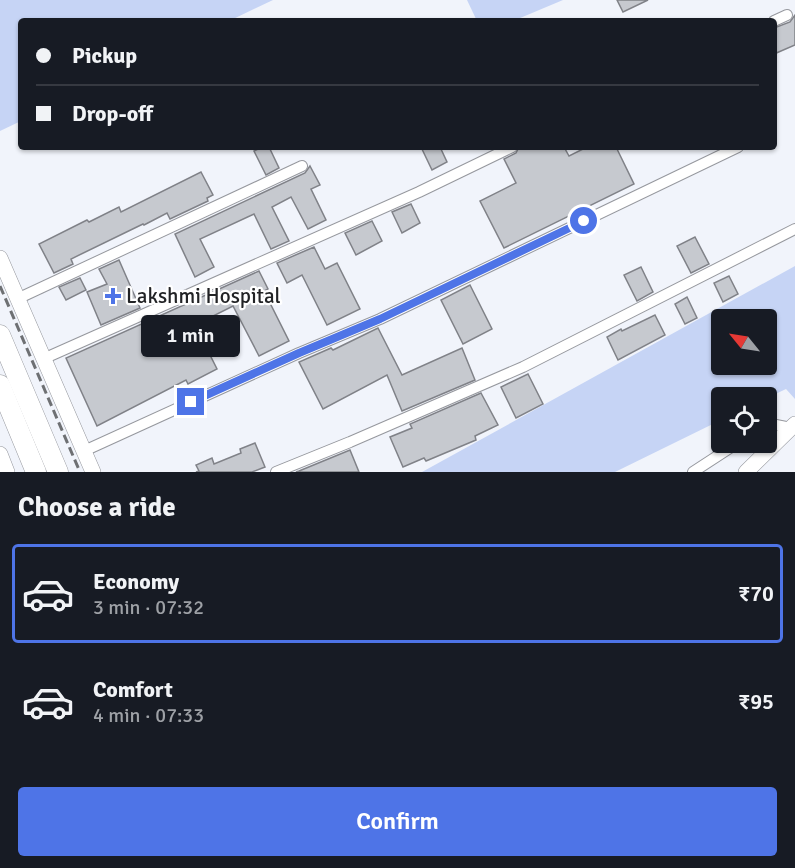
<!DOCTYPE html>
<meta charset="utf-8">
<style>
:root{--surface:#171b24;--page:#242831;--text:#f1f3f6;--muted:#9ea1a6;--line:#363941;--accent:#4e74e7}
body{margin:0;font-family:Signika,sans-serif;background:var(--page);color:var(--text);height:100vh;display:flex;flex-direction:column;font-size:22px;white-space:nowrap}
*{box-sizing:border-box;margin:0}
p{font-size:20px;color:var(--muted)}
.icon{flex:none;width:33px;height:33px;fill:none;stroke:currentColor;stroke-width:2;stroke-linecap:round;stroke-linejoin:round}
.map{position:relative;height:472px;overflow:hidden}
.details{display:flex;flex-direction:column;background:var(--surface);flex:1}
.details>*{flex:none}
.top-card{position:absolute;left:18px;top:18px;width:759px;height:132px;border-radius:6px;box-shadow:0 2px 4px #0004;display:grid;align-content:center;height:132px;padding:0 18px;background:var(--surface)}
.needle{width:39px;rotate:300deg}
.fabs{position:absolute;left:711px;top:309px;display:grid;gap:12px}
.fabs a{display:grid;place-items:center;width:66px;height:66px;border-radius:6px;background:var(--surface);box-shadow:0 2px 4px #0004;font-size:30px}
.end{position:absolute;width:27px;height:27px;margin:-14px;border:8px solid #4e74e7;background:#fff;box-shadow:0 0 0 3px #fff}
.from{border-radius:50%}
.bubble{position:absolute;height:42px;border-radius:6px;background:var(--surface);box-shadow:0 2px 4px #0004;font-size:20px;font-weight:600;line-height:42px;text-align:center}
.top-card b{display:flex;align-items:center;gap:21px;height:57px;font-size:22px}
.top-card b+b{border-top:2px solid var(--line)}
.top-card i{width:15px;height:15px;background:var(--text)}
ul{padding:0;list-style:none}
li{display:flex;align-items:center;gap:18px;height:99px;margin:0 12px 9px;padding:0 6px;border:3px solid transparent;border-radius:6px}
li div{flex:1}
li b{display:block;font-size:22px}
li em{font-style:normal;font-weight:600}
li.on{border-color:var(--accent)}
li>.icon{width:54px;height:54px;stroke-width:1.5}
h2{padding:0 18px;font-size:27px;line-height:72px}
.action{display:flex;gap:12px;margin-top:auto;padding:12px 18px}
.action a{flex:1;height:69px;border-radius:6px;background:var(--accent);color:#fff;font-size:24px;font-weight:600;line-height:69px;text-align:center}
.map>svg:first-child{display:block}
</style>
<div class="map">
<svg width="795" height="472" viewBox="0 0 795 472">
<rect width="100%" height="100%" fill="#f1f4fb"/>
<g fill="#c6d4f5" fill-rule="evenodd">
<path d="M 0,0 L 273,0 L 229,21 L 21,21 L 21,121 L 0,131 Z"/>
<path d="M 467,0 L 563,0 L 513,21 L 477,21 Z"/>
<path d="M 795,266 L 795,399 L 786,389 L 767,398 L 722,398 L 721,420 L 615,472 L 422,472 ZM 722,320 L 766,320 L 766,364 L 722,364 Z"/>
</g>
<g fill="#c6c9cf" stroke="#808288" stroke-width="1.5">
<path d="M 617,0 L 648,0 L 623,12 Z"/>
<path d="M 795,15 L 795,45 L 774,54 L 774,28 L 790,22 Z"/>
<path d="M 262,147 L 269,147 L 279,168 L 266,175 L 254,151 Z"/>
<path d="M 421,147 L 440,147 L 447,162 L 432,170 Z"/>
<path d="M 519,147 L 564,147 L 569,156 L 587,147 L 616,147 L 634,184 L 504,248 L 480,201 L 516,183 L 504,159 L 516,153 Z"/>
<path d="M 310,166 L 320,185 L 311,189 L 326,220 L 308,229 L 291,197 L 272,207 L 289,241 L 271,249 L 254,214 L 200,239 L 214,267 L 195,277 L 175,234 L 305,173 Z"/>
<path d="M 201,172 L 213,195 L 207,198 L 208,201 L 170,219 L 167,213 L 144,225 L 143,224 L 71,259 L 73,264 L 54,273 L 39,244 L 87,220 L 89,222 L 119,207 L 121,212 Z"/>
<path d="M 411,204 L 420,223 L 402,233 L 392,212 Z"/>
<path d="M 372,221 L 382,241 L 356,255 L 345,233 Z"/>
<path d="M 695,237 L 709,264 L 691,273 L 677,246 Z"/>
<path d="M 314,247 L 325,269 L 337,263 L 360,309 L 327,325 L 302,275 L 287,283 L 277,263 Z"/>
<path d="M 119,260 L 140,308 L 101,325 L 87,292 L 107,284 L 99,269 Z"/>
<path d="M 641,267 L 653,292 L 637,301 L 624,275 Z"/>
<path d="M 259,271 L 268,289 L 264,291 L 289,341 L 259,356 L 233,306 L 195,325 L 217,369 L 188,384 L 186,380 L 97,426 L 66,358 Z"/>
<path d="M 729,276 L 738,294 L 723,302 L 714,283 Z"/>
<path d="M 80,278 L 86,290 L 66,300 L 59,287 Z"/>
<path d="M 470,285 L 492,329 L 463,344 L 441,300 Z"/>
<path d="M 687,297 L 697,318 L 685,324 L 675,304 Z"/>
<path d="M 655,315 L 665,335 L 618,360 L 607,337 L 621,329 L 622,331 Z"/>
<path d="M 378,328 L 402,375 L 462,348 L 475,380 L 402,411 L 387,375 L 323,409 L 299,362 L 331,348 L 333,350 Z"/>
<path d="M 528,374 L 543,404 L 516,418 L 501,387 Z"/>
<path d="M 481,393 L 498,425 L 475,436 L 476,440 L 426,461 L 424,458 L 403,467 L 390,437 L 412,428 L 410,424 Z"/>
<path d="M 255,443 L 265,467 L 252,472 L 196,472 L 199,471 L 196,465 L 212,458 L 214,464 L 241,453 L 240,449 Z"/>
<path d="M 350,450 L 359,472 L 296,472 L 299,471 Z"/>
</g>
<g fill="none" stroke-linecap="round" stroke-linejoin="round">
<defs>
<g id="street">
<path d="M 774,21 L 787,15"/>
<path d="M 17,299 L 302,166"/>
<path d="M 43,359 L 419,192 L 512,147"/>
<path d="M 766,425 L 771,424 L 791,428"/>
<path d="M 84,451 L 299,353 L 380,319 L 738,147"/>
<path d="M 276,472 L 350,442 L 523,367 L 795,229"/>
<path d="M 693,472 L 739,442"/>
</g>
<g id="secondary">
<path d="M 0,258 L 93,472"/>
<path d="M 0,454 L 7,472"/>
<path d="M 746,472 L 795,424"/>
</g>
<g id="highway">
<path d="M 0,335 L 58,472"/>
<path d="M 0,385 L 36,472"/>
</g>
</defs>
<use href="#street" stroke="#96989e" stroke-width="12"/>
<use href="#secondary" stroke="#96989e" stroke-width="16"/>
<use href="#highway" stroke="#96989e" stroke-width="21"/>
<use href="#street" stroke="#fff" stroke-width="10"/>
<use href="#secondary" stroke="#fff" stroke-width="15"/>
<use href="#highway" stroke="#fff" stroke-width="20"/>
<path stroke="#6e7073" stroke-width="3" stroke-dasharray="9 4.5" stroke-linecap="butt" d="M 0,286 L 80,472"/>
</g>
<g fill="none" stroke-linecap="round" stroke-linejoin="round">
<path stroke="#4e74e7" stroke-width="8" d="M 191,402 L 299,353 L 380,319 L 584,221"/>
</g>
<path fill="#4e74e7" stroke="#fff" stroke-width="2" d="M110 287h6v6h6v6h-6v6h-6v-6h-6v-6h6z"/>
<g text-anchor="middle" stroke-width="4.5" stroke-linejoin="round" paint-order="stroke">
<g font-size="21" fill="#222325" stroke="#fff" text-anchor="start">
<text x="126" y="303">Lakshmi Hospital</text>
</g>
</g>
</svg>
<div class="fabs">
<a><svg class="needle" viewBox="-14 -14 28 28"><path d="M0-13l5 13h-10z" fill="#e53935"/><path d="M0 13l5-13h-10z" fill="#9ea1a6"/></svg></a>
<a><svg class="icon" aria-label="locate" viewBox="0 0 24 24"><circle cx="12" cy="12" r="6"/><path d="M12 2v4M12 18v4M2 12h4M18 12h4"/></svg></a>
</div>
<i class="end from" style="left:584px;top:221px"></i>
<i class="end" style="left:191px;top:402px"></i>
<div class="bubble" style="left:141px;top:315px;width:99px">1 min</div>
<div class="top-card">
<b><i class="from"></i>Pickup</b>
<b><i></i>Drop-off</b>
</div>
</div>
<section class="details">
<h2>Choose a ride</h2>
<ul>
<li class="on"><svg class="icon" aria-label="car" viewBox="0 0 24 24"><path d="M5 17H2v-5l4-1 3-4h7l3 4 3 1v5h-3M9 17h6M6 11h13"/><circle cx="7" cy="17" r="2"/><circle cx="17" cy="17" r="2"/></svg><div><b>Economy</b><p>3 min · 07:32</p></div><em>₹70</em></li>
<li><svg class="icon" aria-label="car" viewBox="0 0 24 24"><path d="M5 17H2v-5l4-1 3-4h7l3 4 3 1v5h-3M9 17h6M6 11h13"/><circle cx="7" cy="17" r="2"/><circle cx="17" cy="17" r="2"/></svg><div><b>Comfort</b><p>4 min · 07:33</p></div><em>₹95</em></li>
</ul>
<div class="action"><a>Confirm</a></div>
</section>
